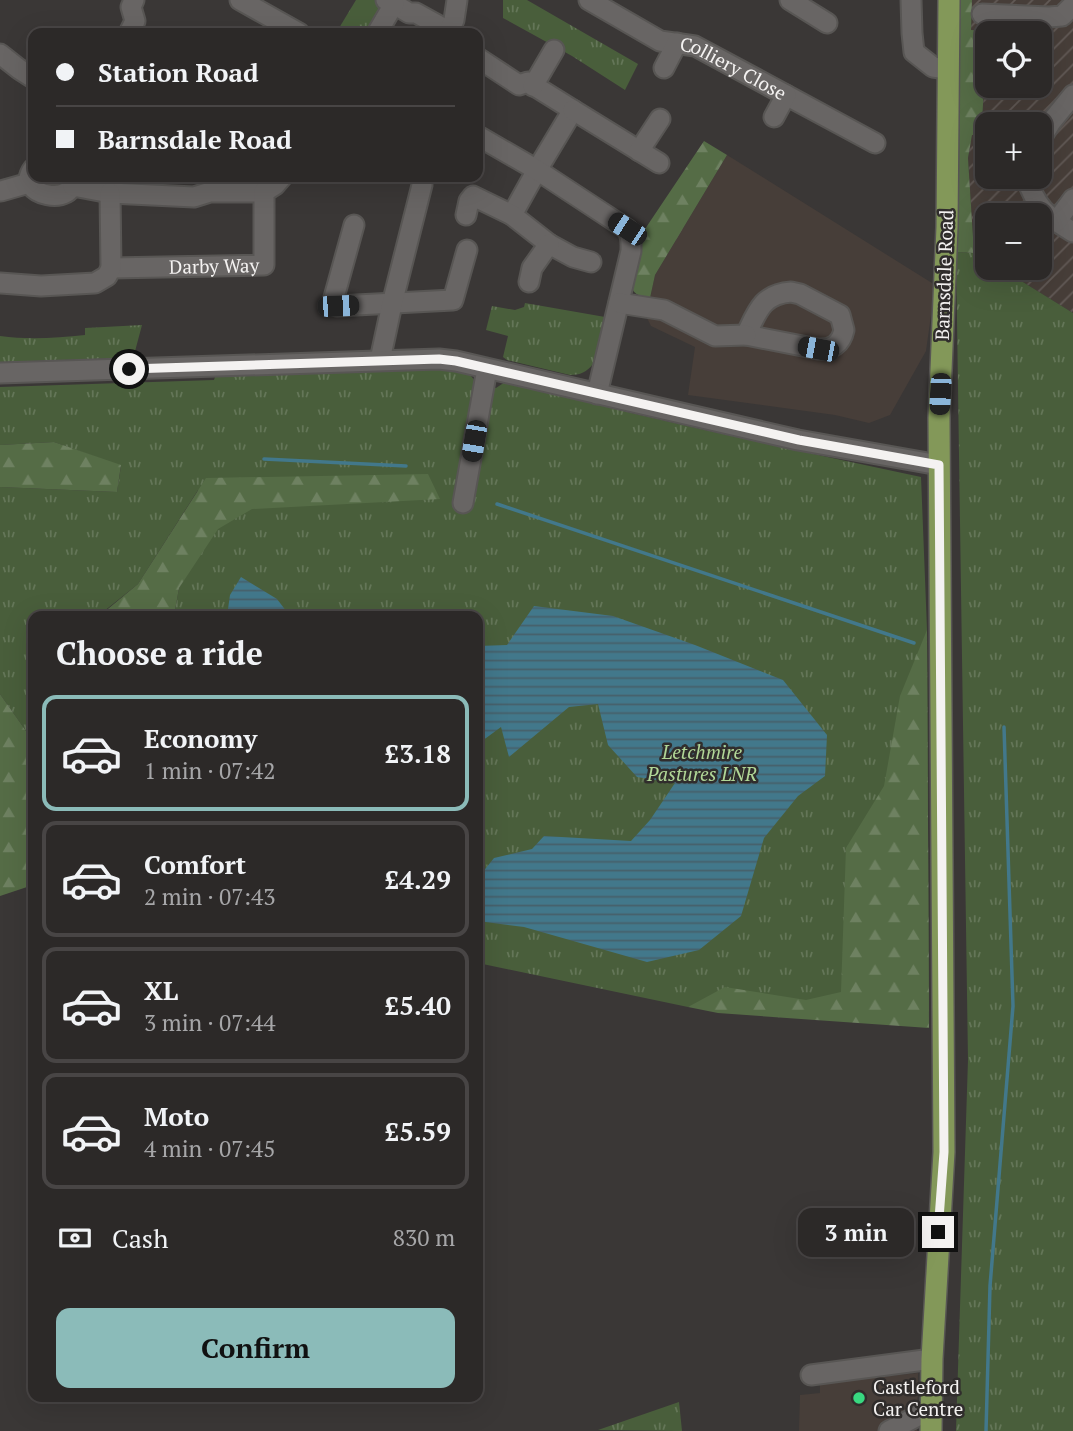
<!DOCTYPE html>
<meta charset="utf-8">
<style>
:root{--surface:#2c2928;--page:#343130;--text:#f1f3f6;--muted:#a6a6a8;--line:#484545;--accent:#8bbbb9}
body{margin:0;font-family:"PT Serif",serif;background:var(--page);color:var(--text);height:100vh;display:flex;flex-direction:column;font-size:26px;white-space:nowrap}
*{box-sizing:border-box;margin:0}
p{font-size:23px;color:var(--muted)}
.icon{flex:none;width:38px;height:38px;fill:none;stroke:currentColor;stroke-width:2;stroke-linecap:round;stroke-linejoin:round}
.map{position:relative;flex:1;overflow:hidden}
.panel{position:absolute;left:28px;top:611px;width:455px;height:791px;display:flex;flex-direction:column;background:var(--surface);border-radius:14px;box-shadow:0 7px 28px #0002,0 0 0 2px var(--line)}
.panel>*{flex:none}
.banner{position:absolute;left:28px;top:28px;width:455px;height:154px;border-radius:14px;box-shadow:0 7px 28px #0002,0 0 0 2px var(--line);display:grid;align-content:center;height:154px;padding:0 28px;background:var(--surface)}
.fabs{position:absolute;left:975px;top:21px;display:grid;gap:14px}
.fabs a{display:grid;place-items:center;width:77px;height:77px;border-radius:14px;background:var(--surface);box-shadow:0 7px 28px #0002,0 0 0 2px var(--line);font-size:35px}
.end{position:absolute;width:32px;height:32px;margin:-16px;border:9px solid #f4f2f1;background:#111;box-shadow:0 0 0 4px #111}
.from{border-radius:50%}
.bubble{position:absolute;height:49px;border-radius:14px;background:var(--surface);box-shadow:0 7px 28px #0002,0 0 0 2px var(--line);font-size:23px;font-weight:700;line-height:49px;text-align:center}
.car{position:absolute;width:21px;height:42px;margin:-21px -10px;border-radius:9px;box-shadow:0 0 5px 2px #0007;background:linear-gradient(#222 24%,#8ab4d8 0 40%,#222 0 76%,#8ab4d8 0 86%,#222 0)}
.banner b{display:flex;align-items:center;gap:24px;height:66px;font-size:26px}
.banner b+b{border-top:2px solid var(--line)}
.banner i{width:18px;height:18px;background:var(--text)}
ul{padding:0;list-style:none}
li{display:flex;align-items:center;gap:21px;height:116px;margin:0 14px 10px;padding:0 14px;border:4px solid var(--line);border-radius:14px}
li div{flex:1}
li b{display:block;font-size:26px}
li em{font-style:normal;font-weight:700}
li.on{border-color:var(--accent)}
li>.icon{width:63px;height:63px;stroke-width:1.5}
h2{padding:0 28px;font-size:32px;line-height:84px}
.pay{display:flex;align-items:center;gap:18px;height:77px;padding:0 28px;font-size:26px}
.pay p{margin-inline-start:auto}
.cta{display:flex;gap:14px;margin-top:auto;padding:14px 28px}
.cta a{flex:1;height:80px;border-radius:14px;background:var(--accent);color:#111;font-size:28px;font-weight:700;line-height:80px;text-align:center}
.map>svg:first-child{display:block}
</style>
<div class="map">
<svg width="1073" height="1431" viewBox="0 0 1073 1431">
<defs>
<pattern id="industrial-furrows" width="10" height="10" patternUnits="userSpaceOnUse" patternTransform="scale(1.75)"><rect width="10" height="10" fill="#473e39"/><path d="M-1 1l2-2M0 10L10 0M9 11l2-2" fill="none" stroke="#625a56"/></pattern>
<pattern id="grass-tufts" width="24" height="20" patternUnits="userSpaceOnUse" patternTransform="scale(1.75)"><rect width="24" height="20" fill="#495e3b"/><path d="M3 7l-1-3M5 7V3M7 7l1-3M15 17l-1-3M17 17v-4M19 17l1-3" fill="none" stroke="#647658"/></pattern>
<pattern id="forest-firs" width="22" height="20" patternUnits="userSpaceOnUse" patternTransform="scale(1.75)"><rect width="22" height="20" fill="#556c46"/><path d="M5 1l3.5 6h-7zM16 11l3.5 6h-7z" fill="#6e8161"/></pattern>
<pattern id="water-rules" width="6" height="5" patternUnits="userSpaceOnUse" patternTransform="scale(1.75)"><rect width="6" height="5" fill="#42788b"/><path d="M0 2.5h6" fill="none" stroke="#46606a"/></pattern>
</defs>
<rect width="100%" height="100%" fill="#3a3736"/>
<g fill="#473e39">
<path d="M 727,155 L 932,283 L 934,294 L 926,351 L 890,415 L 869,423 L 835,415 L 688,395 L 695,347 L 651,326 L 647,318 L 650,298 L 655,275 Z"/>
<path d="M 918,1373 L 917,1431 L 799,1431 L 800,1395 L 820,1393 L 820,1383 Z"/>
</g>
<path fill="url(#industrial-furrows)" d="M 972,0 L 1073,0 L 1073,313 L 1000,268 L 1040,268 L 1040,215 L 987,215 L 987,260 L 974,253 L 968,158 L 972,135 L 987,135 L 987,177 L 1040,177 L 1040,124 L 982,124 L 987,37 L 987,86 L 1040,86 L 1040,33 L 987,33 L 987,32 L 971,30 Z"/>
<g fill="url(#grass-tufts)">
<path d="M 356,0 L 376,0 L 381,10 L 369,33 L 336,33 Z"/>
<path d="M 503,0 L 527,0 L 638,64 L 625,90 L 572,56 L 503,18 Z"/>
<path d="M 956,252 L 974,253 L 987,260 L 987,268 L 1000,268 L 1073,313 L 1073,1431 L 956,1431 L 968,1060 Z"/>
<path d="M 525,303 L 605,317 L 593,364 C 587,372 580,375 570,375 L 507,360 L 503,357 L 508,336 L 486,330 L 492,306 L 515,310 L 524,307 Z"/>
<path d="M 142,325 L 134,355 L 124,358 L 0,362 L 0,336 C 28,340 57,338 85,335 L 85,328 Z"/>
<path d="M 430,365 C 444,368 472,368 476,384 L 496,388 L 505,382 C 643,417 782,448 921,477 L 927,630 L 929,1011 L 924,1017 L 691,1006 L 688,1007 L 478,963 L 478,616 L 174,616 L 179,588 L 186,576 L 198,490 L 138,584 L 103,612 L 101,616 L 33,616 L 33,741 L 0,694 L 0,487 L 117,492 L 121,466 L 54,442 L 0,445 L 0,387 L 214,380 L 215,377 L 261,373 Z"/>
<path d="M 679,1402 L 682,1431 L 598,1430 Z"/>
</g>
<g fill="url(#forest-firs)">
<path d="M 960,0 L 972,0 L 971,30 L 987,31 L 982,123 L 992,124 L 987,124 L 987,135 L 972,135 L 968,158 L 974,253 L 956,252 Z"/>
<path d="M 704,141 L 727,155 L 655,275 L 650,298 C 642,296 634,296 631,286 L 643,232 Z"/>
<path d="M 54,442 L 121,465 L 117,492 L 0,487 L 0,445 Z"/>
<path d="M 428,474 L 440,499 L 252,509 L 218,529 L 179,588 L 174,616 L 101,616 L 103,613 L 138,584 L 206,478 Z"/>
<path d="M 927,630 L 929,1028 L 718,1013 L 688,1007 L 725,987 L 806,1000 L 841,992 L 846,848 L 884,786 L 900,696 Z"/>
<path d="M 0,694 L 33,741 L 33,885 L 0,896 Z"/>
</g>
<g fill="url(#water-rules)">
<path d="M 241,577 L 277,599 L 290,616 L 227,616 L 230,595 Z"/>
<path d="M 534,606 L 613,616 L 695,645 L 783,680 L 827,735 L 825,776 L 798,796 L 764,838 L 741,916 L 699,950 L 647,962 L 524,927 L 478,921 L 478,878 L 494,858 L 532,849 L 544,836 L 631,841 L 650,820 L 675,783 L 637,777 L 608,745 L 598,704 L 569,707 L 509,757 L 501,727 L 478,744 L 478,646 L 507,645 Z"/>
</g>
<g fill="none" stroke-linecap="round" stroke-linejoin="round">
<g stroke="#42788b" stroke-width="3.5">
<path d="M 264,459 L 406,466"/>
<path d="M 497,504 L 914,643"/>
<path d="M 986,1431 L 990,1286 L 1013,1006 L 1004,727"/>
</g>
<defs>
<g id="minor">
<path d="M 240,0 L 299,33"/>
<path id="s1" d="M 589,0 L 660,41 L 695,46 L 875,143"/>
<path d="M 790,0 L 827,23"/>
<path d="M 911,0 L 912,33 L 914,52 L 933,67 L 947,69"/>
<path d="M 394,4 L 409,13 L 416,13 L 445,29 L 447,33"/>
<path d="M 982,14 L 1049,17 L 1062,16 L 1073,5"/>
<path d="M 129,33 L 135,21 L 131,7 L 134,0"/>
<path d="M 377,33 L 394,4 L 386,0"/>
<path d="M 448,33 L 454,20 L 457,0"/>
<path d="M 0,54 L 19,69 L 33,78"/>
<path d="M 478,58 L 519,85 L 528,82 L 573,110 L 537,170 L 512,215"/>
<path d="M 664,68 L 677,43"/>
<path d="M 533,86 L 554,50"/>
<path d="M 573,110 L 659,163"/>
<path d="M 774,117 L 786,95"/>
<path d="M 478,136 L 537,170 L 627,229 C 632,236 631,243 631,251 L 597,394"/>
<path d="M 1040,140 L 1051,122 L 1073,95"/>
<path d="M 639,151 L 660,119"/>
<path d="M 33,169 C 13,196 78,208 73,177"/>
<path d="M 1026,177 C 1036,207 1046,216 1073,232"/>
<path d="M 73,186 L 110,193 L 194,197 L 210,192 L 264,192"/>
<path d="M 1,191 L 29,183"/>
<path d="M 466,215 L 469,201 L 473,196 L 512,215 L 549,244 L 573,257 L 591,262"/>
<path d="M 1056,222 L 1073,199"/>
<path d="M 354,225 L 333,301 L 337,306 L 453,300 L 467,250"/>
<path id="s2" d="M 111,268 L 264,265 L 264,192 L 275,185 L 282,177"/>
<path d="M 529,282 L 532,268 L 549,244"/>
<path d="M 0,283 L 41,286 L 95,283 L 107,276 L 111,268 L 110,193"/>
<path d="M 791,292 L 800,294 L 840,315 L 844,330 C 841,344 832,350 818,349 L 746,335 C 757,312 762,294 791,292 Z"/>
<path d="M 619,303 L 664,310 L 715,336 L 746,335"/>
<path d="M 380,360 L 392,304 L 422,185"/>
<path d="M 0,373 L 439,359 L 456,361 L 798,440 L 939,465"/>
<path d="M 463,503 L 487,369"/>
<path d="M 811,1375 L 932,1359"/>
<path d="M 889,1431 L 931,1409"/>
</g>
<path id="major" d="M 931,1431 L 932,1359 L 944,1152 L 939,418 L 947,227 L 949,0"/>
</defs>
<use href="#minor" stroke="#585654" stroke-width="23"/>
<use href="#major" stroke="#585654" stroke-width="24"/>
<use href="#minor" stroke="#686564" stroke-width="19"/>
<use href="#major" stroke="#839859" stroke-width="21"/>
</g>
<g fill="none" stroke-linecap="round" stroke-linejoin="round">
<path stroke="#f4f2f1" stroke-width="9" d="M 129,369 L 439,359 L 456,361 L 799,440 L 939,465 L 944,1152 L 938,1232"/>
</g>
<circle fill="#38d880" stroke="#302d2c" stroke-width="2.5" cx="859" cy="1398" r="7"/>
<g text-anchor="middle" stroke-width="5" stroke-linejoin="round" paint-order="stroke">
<g font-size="19" fill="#f4f2f1" stroke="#302d2c">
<text dy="7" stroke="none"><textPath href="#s1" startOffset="161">Colliery Close</textPath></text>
<text dy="7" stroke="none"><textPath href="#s2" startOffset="103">Darby Way</textPath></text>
<text transform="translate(944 275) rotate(-88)" y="7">Barnsdale Road</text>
</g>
<g font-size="19" font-style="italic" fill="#b1d797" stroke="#302d2c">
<text x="702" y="759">Letchmire<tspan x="702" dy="22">Pastures LNR</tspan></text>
</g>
<g font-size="19" fill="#f4f2f1" stroke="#302d2c" text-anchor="start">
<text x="873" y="1394">Castleford<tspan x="873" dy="22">Car Centre</tspan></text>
</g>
</g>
</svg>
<div class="fabs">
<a><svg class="icon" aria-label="locate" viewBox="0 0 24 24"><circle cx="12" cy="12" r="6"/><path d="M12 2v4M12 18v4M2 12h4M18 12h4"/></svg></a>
<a>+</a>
<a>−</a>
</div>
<i class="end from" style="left:129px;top:369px"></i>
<i class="end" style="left:938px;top:1232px"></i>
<div class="bubble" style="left:798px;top:1208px;width:116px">3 min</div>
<i class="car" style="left:627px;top:229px;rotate:303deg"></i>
<i class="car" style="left:338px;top:306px;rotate:88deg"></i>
<i class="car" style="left:818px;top:349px;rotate:281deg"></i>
<i class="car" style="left:940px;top:394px;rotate:183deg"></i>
<i class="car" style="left:474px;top:441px;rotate:190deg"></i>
<div class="banner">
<b><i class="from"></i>Station Road</b>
<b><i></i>Barnsdale Road</b>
</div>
<section class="panel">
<h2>Choose a ride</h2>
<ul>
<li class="on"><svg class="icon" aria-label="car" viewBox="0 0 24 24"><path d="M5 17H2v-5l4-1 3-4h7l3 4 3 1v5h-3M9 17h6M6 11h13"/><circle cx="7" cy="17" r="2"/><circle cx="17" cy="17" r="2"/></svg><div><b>Economy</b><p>1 min · 07:42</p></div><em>£3.18</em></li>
<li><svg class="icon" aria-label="car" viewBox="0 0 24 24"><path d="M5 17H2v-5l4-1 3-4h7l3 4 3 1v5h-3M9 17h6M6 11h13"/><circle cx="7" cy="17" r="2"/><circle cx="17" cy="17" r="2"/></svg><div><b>Comfort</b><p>2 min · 07:43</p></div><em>£4.29</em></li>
<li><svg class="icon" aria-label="car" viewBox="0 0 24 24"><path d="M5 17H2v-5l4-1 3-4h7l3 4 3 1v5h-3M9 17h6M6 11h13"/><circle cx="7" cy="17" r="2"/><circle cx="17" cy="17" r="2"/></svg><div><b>XL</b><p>3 min · 07:44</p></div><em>£5.40</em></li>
<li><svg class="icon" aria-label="car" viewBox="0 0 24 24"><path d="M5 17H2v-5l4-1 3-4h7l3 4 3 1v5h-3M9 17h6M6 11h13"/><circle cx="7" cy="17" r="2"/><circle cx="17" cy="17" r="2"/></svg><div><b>Moto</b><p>4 min · 07:45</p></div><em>£5.59</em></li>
</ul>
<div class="pay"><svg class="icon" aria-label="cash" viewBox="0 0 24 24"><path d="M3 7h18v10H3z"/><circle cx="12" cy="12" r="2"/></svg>Cash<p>830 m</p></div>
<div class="cta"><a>Confirm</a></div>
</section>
</div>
